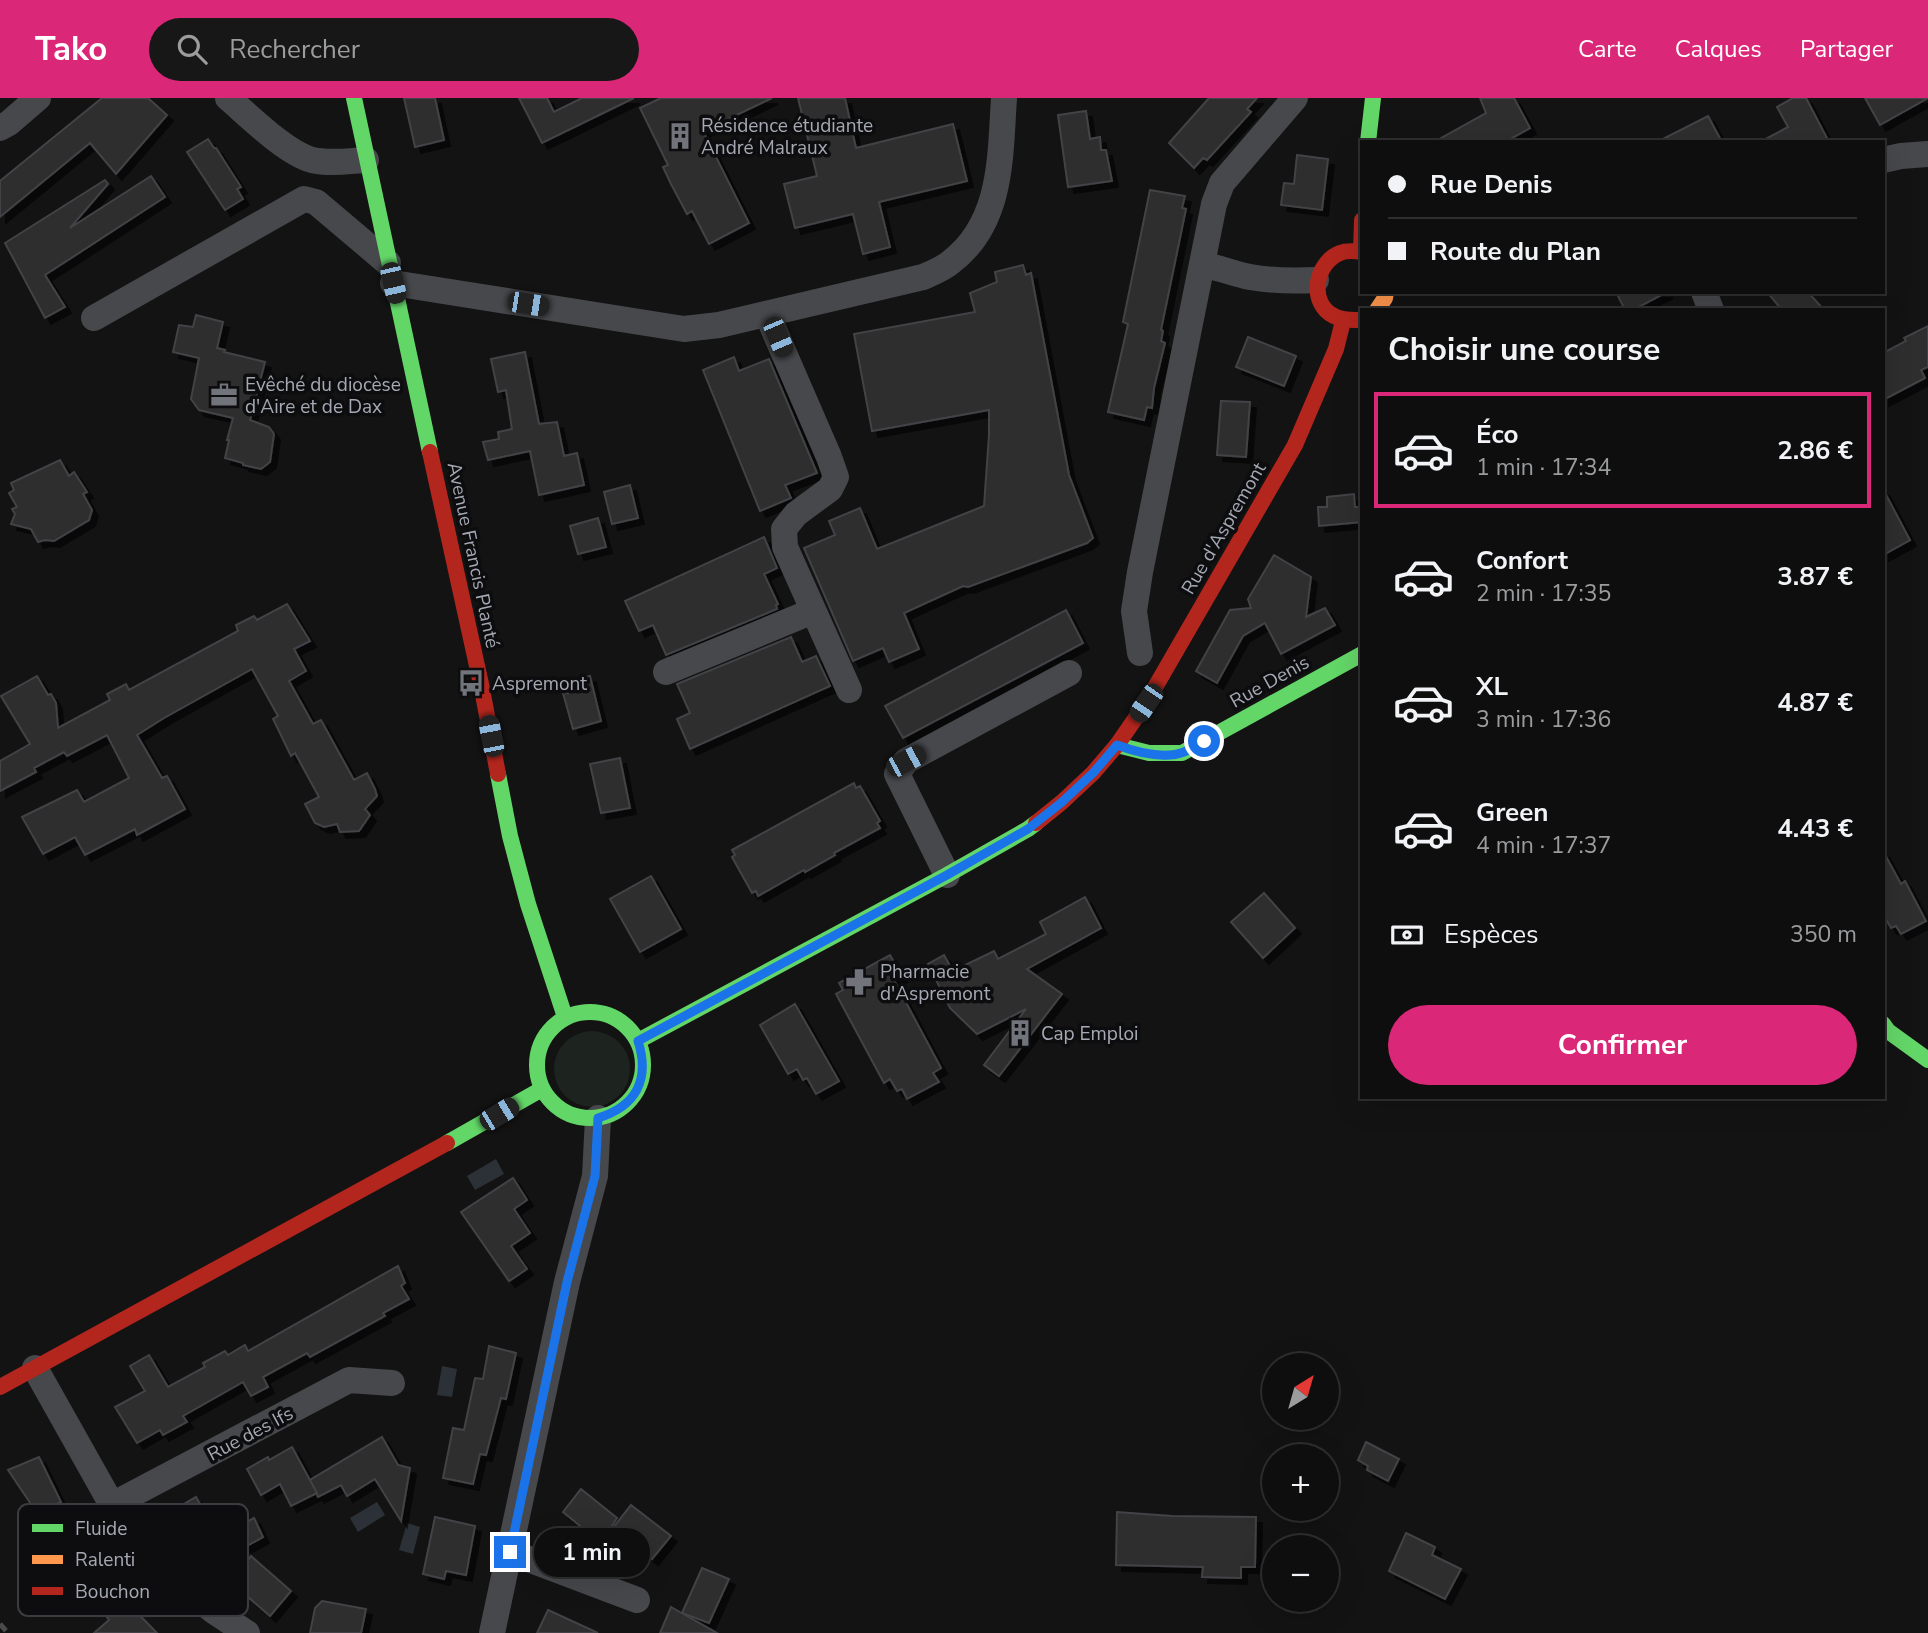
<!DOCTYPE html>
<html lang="fr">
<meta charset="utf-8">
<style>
:root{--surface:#0e0e0e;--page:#171717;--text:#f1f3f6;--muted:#9b9c9e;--line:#2e2e2e;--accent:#db2777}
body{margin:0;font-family:"Nunito Sans",sans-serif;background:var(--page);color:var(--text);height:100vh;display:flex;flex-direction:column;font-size:26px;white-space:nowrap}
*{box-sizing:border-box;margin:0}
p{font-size:23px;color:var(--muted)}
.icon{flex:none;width:38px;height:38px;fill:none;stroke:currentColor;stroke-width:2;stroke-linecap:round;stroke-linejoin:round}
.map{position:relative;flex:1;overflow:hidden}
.details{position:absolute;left:1360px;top:210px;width:525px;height:791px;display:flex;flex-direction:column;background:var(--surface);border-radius:0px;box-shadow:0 7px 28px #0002,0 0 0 2px var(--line)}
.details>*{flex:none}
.banner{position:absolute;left:1360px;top:42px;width:525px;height:154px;border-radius:0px;box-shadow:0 7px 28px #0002,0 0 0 2px var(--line);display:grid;align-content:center;height:154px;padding:0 28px;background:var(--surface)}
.needle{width:46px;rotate:37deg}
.controls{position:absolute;left:1262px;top:1255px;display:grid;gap:14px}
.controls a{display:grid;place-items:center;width:77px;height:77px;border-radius:50%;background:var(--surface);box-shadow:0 7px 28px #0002,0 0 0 2px var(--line);font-size:35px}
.end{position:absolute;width:32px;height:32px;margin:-16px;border:9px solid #1a73e8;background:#fff;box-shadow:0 0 0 4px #fff}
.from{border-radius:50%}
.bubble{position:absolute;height:49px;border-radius:24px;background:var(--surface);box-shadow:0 7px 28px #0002,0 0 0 2px var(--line);font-size:23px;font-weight:700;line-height:49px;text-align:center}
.car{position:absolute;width:21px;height:42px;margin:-21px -10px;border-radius:9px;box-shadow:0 0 5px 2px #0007;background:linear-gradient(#222 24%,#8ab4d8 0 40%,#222 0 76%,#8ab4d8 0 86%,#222 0)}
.banner b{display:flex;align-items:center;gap:24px;height:66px;font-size:26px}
.banner b+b{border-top:2px solid var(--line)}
.banner i{width:18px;height:18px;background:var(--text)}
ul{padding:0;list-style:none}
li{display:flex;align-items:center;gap:21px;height:116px;margin:0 14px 10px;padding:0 14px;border:4px solid transparent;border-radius:0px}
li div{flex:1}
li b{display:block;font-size:26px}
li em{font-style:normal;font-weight:700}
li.on{border-color:var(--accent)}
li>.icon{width:63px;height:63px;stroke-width:1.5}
h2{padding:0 28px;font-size:32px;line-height:84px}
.pay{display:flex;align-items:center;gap:18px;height:77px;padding:0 28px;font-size:26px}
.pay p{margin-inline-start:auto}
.action{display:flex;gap:14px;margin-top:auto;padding:14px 28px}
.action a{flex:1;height:80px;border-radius:42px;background:var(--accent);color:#fff;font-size:28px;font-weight:700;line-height:80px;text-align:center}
header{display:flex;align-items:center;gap:42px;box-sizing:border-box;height:98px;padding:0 35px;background:var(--accent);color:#fff}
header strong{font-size:33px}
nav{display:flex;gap:38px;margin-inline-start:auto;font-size:24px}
.search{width:490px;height:63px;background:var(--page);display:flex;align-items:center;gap:18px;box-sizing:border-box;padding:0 24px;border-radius:38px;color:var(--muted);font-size:26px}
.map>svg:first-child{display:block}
</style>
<header>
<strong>Tako</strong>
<div class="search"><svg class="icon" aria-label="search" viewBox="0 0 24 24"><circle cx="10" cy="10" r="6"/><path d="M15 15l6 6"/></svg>Rechercher</div>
<nav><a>Carte</a><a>Calques</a><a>Partager</a></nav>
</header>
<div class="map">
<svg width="1928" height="1535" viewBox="0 0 1928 1535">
<defs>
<filter id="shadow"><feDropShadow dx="6" dy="6" stdDeviation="0" flood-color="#0009"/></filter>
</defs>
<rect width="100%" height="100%" fill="#131313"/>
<circle fill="#1d231e" cx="592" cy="971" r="38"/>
<g fill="#2b3137">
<path d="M 496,1061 L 504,1076 L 475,1092 L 467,1078 Z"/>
<path d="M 442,1268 L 457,1271 L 452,1299 L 437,1297 Z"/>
<path d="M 377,1404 L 385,1417 L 358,1434 L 350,1420 Z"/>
<path d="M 407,1425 L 420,1429 L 413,1456 L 399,1452 Z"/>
</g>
<g fill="#2d2d2e" stroke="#424346" stroke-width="2" filter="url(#shadow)">
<path d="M 102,0 L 148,0 L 167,17 L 116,76 L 90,45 L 0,119 L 0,83 Z"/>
<path d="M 404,0 L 435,0 L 444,42 L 415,49 Z"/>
<path d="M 519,0 L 547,0 L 554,14 L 582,0 L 634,0 L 542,45 Z"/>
<path d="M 661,0 L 772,0 L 703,33 L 749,125 L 709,146 L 692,113 L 687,116 L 671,86 L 663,69 L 668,67 L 640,10 Z"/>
<path d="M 798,0 L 845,0 L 856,50 L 953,26 L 967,83 L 879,104 L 890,149 L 863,156 L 853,116 L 795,130 L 784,86 L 817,78 Z"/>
<path d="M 1209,0 L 1257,0 L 1247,11 L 1251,14 L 1207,62 L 1203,60 L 1194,70 L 1169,45 Z"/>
<path d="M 1480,0 L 1514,0 L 1530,30 L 1505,44 L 1434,44 L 1486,15 Z"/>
<path d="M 1793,0 L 1806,0 L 1829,44 L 1760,44 L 1788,29 L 1777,9 Z"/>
<path d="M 1865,0 L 1928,0 L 1880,27 Z"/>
<path d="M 1086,13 L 1090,41 L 1100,39 L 1101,52 L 1106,52 L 1112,83 L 1068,89 L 1058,17 Z"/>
<path d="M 1708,18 L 1722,44 L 1657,44 Z"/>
<path d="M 208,41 L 214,50 L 216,50 L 241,89 L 237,91 L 243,101 L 225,112 L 187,54 Z"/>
<path d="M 1297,57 L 1328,61 L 1322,112 L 1281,107 L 1284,85 L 1294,86 Z"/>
<path d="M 151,78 L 165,99 L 45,177 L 65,209 L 45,220 L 5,145 L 105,82 L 108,86 L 70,130 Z"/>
<path d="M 1150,92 L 1185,98 L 1182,110 L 1186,111 L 1161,232 L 1163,233 L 1161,243 L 1165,245 L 1154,290 L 1152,310 L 1147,309 L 1144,322 L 1108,314 L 1128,226 L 1123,224 Z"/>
<path d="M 1023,167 L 1026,177 L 1031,175 L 1069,377 L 1093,440 L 1087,445 L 968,489 L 963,488 L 904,515 L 919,551 L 889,564 L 883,550 L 853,563 L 804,450 L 835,437 L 829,423 L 860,410 L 877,451 L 984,408 L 989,337 L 989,312 L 872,333 L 854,236 L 975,214 L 970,195 L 997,184 L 995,174 Z"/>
<path d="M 1616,194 L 1667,194 L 1633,212 L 1625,212 Z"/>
<path d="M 1767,194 L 1808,194 L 1824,212 L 1782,212 Z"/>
<path d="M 196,217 L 223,224 L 217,250 L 225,252 L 224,254 L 265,264 L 250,322 L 269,329 L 274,336 L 270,364 L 261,371 L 243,367 L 243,365 L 225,360 L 229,342 L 227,342 L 233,320 L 199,312 L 191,301 L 199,260 L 173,254 L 179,227 L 193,229 Z"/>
<path d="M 1928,228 L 1928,269 L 1921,272 L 1925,280 L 1883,302 L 1883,255 L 1906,243 L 1904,240 Z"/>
<path d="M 1248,239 L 1296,258 L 1284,288 L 1236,269 Z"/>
<path d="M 525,254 L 539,326 L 557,324 L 564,358 L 577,355 L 584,387 L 539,397 L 530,353 L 488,362 L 483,344 L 499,341 L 498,334 L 512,331 L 506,292 L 498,294 L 491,261 Z"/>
<path d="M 734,259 L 739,273 L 769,261 L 817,375 L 785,387 L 791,400 L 760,413 L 703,272 Z"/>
<path d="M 1221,303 L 1250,304 L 1246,359 L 1217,357 Z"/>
<path d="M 60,362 L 69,378 L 74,374 L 87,394 L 83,396 L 92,412 L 89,422 L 54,443 L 45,442 L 38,444 L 31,431 L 11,426 L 15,416 L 12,411 L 17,409 L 9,395 L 14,392 L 11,385 Z"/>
<path d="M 630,387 L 638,420 L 612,426 L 604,394 Z"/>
<path d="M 1883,391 L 1910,442 L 1883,457 Z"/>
<path d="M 1354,396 L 1355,409 L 1362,409 L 1362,424 L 1319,428 L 1318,409 L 1327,409 L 1327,399 Z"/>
<path d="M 598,420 L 606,449 L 578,456 L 570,428 Z"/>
<path d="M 764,439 L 777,470 L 764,476 L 778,506 L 776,507 L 777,511 L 666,557 L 653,527 L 639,533 L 625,503 Z"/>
<path d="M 1274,457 L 1311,479 L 1306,519 L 1325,510 L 1335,527 L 1281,556 L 1265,525 L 1243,538 L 1217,585 L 1196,573 L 1230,512 L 1251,510 L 1248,501 Z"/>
<path d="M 287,506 L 310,543 L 294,551 L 306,573 L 289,583 L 313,626 L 321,622 L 354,682 L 367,675 L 375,691 L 377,698 L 365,711 L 370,717 L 359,733 L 340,734 L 337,726 L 324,729 L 315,725 L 305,706 L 319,699 L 295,655 L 291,658 L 273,621 L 278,618 L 252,571 L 164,620 L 137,637 L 162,680 L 167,678 L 185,711 L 137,737 L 135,731 L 85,757 L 75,739 L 43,756 L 22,719 L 77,692 L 84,704 L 129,680 L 107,637 L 67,658 L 64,654 L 34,670 L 36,674 L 0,693 L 0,663 L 30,646 L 1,598 L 37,578 L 48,597 L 51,596 L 56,605 L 58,630 L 110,602 L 107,596 L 126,586 L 129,592 L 238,533 L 236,527 L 254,518 L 257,522 Z"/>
<path d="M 1066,512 L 1083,545 L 903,640 L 885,608 Z"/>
<path d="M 791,539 L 802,564 L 816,558 L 830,588 L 690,651 L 677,621 L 690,615 L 677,586 Z"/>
<path d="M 590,578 L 601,623 L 573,631 L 563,595 L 568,595 L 565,584 Z"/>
<path d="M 620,660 L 630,710 L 601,715 L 590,666 Z"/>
<path d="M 854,685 L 856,690 L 860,688 L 880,723 L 877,725 L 880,730 L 834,755 L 835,757 L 805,774 L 804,772 L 758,798 L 756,793 L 752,795 L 732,759 L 735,757 L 732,752 Z"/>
<path d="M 1883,753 L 1901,786 L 1905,783 L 1926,823 L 1901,836 L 1896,828 L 1891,830 L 1883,816 Z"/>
<path d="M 651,778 L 681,831 L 640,854 L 610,801 Z"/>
<path d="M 1264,795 L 1295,830 L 1263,860 L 1231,824 Z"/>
<path d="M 1085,799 L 1101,830 L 1027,871 L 1062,896 L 999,978 L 984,967 L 1026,911 L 977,936 L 950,910 L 928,866 L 944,857 L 953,873 L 994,853 L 998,861 L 1046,836 L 1040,824 Z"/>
<path d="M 890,857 L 902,878 L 894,882 L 941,970 L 933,975 L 939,984 L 907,1001 L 902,991 L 897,993 L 890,981 L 884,985 L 836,896 L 843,892 L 839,885 Z"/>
<path d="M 795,906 L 839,983 L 816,996 L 807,980 L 803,982 L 797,971 L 788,976 L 760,927 Z"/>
<path d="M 513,1080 L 527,1102 L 514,1111 L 530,1135 L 511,1148 L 527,1171 L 509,1183 L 461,1114 Z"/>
<path d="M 398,1168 L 405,1185 L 401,1188 L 409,1201 L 383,1215 L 385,1218 L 310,1259 L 307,1255 L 263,1279 L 268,1289 L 251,1298 L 243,1284 L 183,1318 L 187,1324 L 163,1337 L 160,1332 L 137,1345 L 115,1309 L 145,1293 L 130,1268 L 149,1257 L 168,1289 L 205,1269 L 203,1265 L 225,1253 L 228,1257 L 245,1247 L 248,1253 Z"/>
<path d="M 489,1248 L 516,1255 L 506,1301 L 501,1300 L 486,1357 L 480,1356 L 473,1386 L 443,1380 L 453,1330 L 464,1332 L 475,1280 L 483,1281 Z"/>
<path d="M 382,1339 L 398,1367 L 410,1370 L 401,1423 L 375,1381 L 347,1398 L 341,1387 L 318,1399 L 310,1382 Z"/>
<path d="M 1366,1344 L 1399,1361 L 1388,1383 L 1367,1372 L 1368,1368 L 1358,1362 Z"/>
<path d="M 292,1349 L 317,1395 L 291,1408 L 280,1386 L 261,1397 L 247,1371 L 268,1359 L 269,1362 Z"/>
<path d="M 39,1359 L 61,1404 L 37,1415 L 8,1372 Z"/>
<path d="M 581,1391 L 617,1420 L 601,1445 L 563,1414 Z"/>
<path d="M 196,1399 L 217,1436 L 192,1450 L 175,1421 L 183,1417 L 179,1409 Z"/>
<path d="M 631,1407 L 671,1438 L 652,1461 L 613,1430 Z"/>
<path d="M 1117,1414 L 1172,1418 L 1256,1419 L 1255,1469 L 1241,1469 L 1241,1480 L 1202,1479 L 1203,1469 L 1116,1467 Z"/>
<path d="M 79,1419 L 102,1453 L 99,1456 L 116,1480 L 108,1485 L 157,1535 L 94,1535 L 109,1522 L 65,1456 L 73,1450 L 58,1429 Z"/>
<path d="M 435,1419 L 475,1428 L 466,1477 L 446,1473 L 444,1481 L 423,1476 Z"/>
<path d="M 254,1420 L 263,1439 L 245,1449 L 235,1431 Z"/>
<path d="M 1406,1435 L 1435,1449 L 1432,1457 L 1461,1471 L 1445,1501 L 1389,1473 Z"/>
<path d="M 251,1458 L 291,1493 L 270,1518 L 239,1491 L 241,1488 L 233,1480 Z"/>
<path d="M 702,1470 L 729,1481 L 709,1525 L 682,1515 Z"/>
<path d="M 322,1503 L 366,1511 L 361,1535 L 310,1535 L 315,1510 Z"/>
<path d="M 671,1509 L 717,1535 L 660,1535 Z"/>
<path d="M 548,1512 L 598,1535 L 537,1535 Z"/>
</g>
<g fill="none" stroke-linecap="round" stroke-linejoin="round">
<g stroke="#47484c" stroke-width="26">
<path d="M 228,0 C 249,18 286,55 312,62 C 329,66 348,63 366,62"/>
<path d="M 0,30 L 9,25 L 38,0"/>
<path d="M 1883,62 L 1901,58 L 1928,56"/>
<path d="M 1202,167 C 1219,169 1234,176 1250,179 C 1272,183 1294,183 1316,182"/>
<path d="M 393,185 L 684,231 L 719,227 L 923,179 C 932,175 943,171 951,164 C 1003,124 1000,58 1004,0"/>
<path d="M 1704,194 L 1711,212"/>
<path d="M 767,216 L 829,359 L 836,379 L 830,391 L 796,416 L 784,431 L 785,449 L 849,592"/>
<path d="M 94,220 L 304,101 L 316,104 L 388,165"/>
<path d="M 1140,555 L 1134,513 L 1140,474 L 1214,106 L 1222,85 L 1295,0"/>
<path d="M 666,574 L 813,513"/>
<path d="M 947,777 L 897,676 L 906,663 L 1069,575"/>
<path d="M 35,1270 L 112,1407 L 139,1444 L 175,1482 L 215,1514 L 247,1535"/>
<path d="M 112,1407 L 349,1282 L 392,1285"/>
<path d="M 510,1454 L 637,1502"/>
<path d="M 492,1535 L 567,1184 L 595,1078 L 598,1020"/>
</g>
<g stroke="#63d668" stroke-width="16">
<path d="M 354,0 L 430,354"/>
<path d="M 1368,44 L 1373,0"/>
<path d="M 1117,647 L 1149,655 L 1182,655 L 1362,556"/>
<path d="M 498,676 L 510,738 L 528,806 L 565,919"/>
<circle cx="590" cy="967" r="53"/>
<path d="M 1883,926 L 1888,933 L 1928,962"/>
<path d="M 638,943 L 947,777 L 1028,731 L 1036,725"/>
<path d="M 447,1045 L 542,991"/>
</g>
<path stroke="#ff974d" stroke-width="16" d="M 1377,212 L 1385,200 L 1386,194"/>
<g stroke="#b3261e" stroke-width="16">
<path d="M 1361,153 L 1362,122"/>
<path d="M 1362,154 C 1355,153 1347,152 1340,155 C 1315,165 1308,205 1334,218 C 1343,223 1352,222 1362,222"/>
<path d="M 430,354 L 481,586 L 498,676"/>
<path d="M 1036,725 L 1062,704 L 1093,675 L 1117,647 L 1146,605 L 1295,347 L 1336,251 L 1343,223"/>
<path d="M 0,1289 L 447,1045"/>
</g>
<path stroke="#494a4c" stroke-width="5" stroke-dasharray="9 7" stroke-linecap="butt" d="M 0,1526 L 8,1535"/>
</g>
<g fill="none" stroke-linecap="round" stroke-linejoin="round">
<path stroke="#1a73e8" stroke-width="9" d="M 510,1454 L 567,1184 L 595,1078 L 598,1020 C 637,1008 650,981 638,943 L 947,777 L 1028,731 L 1062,704 L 1093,675 L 1117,647 C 1136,654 1163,662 1184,654 C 1191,651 1197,647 1204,643"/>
</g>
<defs>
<symbol id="building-bare" viewBox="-9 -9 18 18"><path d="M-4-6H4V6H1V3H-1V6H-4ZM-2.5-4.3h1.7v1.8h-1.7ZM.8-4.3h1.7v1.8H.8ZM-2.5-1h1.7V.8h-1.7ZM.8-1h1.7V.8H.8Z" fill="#72747b" stroke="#0d0d0f" stroke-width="2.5" paint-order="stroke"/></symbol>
<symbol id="office-bare" viewBox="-9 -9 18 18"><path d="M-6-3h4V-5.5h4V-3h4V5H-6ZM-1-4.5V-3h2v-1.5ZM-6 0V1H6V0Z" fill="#72747b" stroke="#0d0d0f" stroke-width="2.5" paint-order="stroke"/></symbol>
<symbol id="bus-bare" viewBox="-9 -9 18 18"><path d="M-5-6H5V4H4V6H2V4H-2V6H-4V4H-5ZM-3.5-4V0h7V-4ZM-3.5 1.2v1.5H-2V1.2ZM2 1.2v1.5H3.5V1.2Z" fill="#72747b" stroke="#0d0d0f" stroke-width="2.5" paint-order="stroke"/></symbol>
<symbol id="pharmacy-bare" viewBox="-9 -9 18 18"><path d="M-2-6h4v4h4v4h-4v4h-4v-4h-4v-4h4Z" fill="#72747b" stroke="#0d0d0f" stroke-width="2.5" paint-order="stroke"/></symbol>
</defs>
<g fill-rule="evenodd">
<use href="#building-bare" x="661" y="19" width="38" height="38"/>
<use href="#office-bare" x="205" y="278" width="38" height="38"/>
<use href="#bus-bare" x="452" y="566" width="38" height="38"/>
<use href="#pharmacy-bare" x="840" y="865" width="38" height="38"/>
<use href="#building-bare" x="1001" y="916" width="38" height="38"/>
</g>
<g text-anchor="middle" stroke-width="7" stroke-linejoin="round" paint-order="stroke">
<g font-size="19" fill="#a5a9b3" stroke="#0d0d0f" text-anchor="start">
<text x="701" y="34">Résidence étudiante<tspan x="701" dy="22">André Malraux</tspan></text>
<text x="245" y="293">Evêché du diocèse<tspan x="245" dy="22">d'Aire et de Dax</tspan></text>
<text x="492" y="592">Aspremont</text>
<text x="880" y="880">Pharmacie<tspan x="880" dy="22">d'Aspremont</tspan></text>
<text x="1041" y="942">Cap Emploi</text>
</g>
<g font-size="19" fill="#a5a9b3" stroke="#0d0d0f">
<text transform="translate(1223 430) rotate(-60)" y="7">Rue d'Aspremont</text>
<text transform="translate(474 457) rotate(78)" y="7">Avenue Francis Planté</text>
<text transform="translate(1269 583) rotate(-29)" y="7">Rue Denis</text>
<text transform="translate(250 1335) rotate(-28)" y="7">Rue des Ifs</text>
</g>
</g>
<rect x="18" y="1406" width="230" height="112" rx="10" fill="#0d0d0f" stroke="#3b3c40" stroke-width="2"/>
<rect x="32" y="1426" width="31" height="8" fill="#63d668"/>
<rect x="32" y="1457" width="31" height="9" fill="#ff974d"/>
<rect x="32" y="1489" width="31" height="8" fill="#b3261e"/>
<g font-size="19" fill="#a5a9b3">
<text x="75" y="1437">Fluide</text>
<text x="75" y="1468">Ralenti</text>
<text x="75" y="1500">Bouchon</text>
</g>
</svg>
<div class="controls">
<a><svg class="needle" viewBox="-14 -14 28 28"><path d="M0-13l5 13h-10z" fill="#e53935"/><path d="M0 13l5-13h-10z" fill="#9b9c9e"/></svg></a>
<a>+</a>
<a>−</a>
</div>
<i class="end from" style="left:1204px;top:643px"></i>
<i class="end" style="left:510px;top:1454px"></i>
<div class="bubble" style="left:534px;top:1430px;width:116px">1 min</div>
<i class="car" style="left:393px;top:185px;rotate:167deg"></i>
<i class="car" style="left:528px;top:206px;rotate:99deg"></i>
<i class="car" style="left:778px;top:239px;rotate:157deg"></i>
<i class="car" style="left:1146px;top:605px;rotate:214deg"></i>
<i class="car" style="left:491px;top:638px;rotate:349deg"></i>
<i class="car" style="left:906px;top:663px;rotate:62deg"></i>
<i class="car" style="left:499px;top:1016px;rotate:59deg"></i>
<div class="banner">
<b><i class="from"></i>Rue Denis</b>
<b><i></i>Route du Plan</b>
</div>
<section class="details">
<h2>Choisir une course</h2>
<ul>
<li class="on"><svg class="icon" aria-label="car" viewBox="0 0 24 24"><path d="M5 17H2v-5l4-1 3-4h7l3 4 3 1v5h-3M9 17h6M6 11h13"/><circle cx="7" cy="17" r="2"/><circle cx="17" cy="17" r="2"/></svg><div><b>Éco</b><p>1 min · 17:34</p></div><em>2.86 €</em></li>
<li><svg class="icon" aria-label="car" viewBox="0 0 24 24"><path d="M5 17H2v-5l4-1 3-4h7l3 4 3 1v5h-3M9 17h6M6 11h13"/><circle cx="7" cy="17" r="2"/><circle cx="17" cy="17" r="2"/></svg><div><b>Confort</b><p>2 min · 17:35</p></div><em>3.87 €</em></li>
<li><svg class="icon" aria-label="car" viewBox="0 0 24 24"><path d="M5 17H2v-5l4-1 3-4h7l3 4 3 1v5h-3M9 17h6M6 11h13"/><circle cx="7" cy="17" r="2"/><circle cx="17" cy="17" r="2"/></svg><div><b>XL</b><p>3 min · 17:36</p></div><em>4.87 €</em></li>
<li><svg class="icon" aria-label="car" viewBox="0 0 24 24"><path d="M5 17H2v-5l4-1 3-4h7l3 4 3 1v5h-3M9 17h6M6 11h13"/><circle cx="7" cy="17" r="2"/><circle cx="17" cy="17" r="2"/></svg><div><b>Green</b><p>4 min · 17:37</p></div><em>4.43 €</em></li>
</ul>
<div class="pay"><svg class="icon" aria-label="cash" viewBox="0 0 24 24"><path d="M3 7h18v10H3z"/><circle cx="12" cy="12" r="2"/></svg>Espèces<p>350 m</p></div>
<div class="action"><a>Confirmer</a></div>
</section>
</div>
